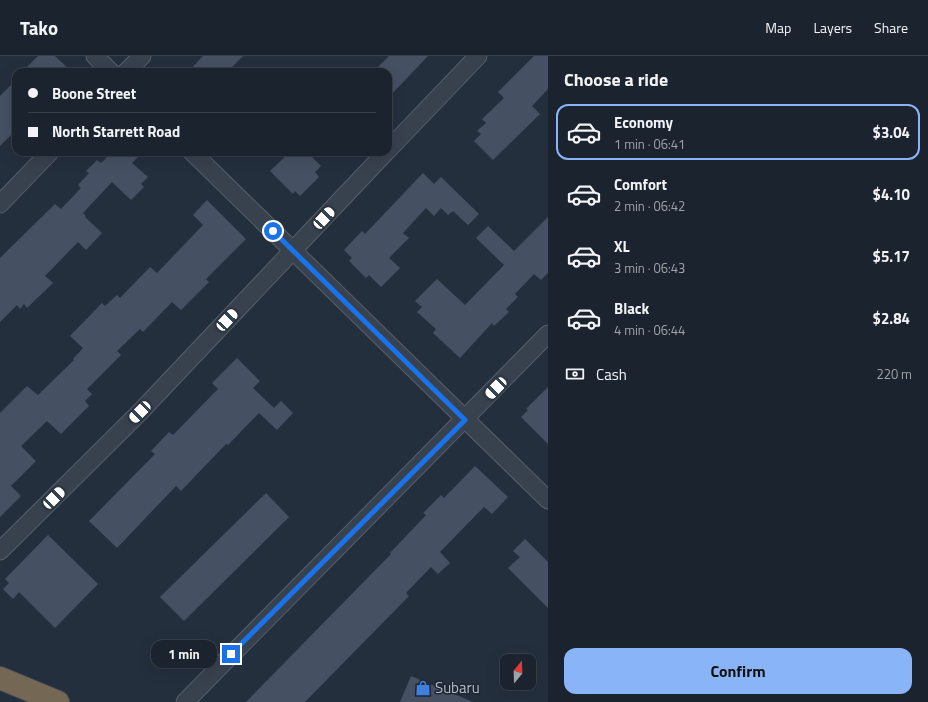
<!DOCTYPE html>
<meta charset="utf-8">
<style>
:root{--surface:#1b232e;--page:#282f3a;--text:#f1f3f6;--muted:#a0a4aa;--line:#39404a;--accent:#8ab4f8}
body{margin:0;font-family:"Titillium Web",sans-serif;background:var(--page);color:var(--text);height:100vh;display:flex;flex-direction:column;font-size:15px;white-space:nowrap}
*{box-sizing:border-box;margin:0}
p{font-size:13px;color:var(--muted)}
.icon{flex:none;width:22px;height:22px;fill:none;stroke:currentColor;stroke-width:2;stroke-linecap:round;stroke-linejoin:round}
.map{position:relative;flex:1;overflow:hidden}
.side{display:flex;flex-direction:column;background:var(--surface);width:380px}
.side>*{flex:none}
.hud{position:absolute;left:12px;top:12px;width:380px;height:88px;border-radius:12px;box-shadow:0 4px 16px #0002,0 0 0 1px var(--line);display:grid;align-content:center;height:88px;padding:0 16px;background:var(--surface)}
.needle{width:26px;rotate:19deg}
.tools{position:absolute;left:500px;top:598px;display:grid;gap:8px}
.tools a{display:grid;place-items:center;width:36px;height:36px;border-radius:8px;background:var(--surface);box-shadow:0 4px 16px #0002,0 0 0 1px var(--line);font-size:20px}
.end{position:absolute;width:18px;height:18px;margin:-9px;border:5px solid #1a73e8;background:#fff;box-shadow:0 0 0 2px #fff}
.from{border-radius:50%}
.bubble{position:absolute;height:28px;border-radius:12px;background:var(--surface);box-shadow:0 4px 16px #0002,0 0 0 1px var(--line);font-size:13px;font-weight:700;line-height:28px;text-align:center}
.car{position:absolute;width:12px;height:24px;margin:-12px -6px;border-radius:5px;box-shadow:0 0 3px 1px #0007;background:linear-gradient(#fff 24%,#345 0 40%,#fff 0 76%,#345 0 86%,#fff 0)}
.hud b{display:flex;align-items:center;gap:14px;height:38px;font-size:15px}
.hud b+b{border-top:1px solid var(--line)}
.hud i{width:10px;height:10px;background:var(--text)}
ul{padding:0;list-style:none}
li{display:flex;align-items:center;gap:12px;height:56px;margin:0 8px 6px;padding:0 8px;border:2px solid transparent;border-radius:12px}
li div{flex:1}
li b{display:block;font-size:15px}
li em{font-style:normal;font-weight:700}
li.active{border-color:var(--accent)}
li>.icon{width:36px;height:36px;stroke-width:1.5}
h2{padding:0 16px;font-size:18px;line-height:48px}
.pay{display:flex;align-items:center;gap:10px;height:44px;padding:0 16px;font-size:15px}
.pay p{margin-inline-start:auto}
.primary-button{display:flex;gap:8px;margin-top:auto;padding:8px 16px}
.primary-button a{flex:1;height:46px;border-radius:12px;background:var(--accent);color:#111;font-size:16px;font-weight:700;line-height:46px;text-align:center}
header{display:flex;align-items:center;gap:24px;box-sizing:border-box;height:56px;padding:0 20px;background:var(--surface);border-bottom:1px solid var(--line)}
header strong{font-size:19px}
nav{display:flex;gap:22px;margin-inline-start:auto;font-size:14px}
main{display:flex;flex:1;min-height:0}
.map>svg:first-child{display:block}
</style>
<header>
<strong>Tako</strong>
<nav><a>Map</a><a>Layers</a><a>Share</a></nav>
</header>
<main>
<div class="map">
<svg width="548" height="646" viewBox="0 0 548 646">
<rect width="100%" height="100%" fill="#242f3e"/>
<g fill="#455162">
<path d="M 38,0 L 55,0 L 72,16 L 22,16 Z"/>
<path d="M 203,0 L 243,0 L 227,16 L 188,16 Z"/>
<path d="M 389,0 L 428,0 L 388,42 L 388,16 L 373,16 Z"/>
<path d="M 534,0 L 548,0 L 548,33 L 532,50 L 540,58 L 493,104 L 474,85 L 481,78 L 477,75 L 486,67 L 482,63 L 504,42 L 498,36 Z"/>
<path d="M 16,24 L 16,74 L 0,90 L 0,40 Z"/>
<path d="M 112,96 L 143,96 L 132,107 L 148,121 L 141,128 L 144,131 L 131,144 L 112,126 L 83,157 L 86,160 L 85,161 L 102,177 L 86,194 L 78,186 L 45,220 L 53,227 L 27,252 L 24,248 L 20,253 L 17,249 L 0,266 L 0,202 L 55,148 L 61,153 L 81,132 L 78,129 L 89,117 L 86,115 L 97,104 L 101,107 Z"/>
<path d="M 290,96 L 307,96 L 321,110 L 315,116 L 319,121 L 300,140 L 295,135 L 293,138 L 270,115 Z"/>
<path d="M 423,117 L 434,128 L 441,121 L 479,158 L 468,169 L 453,155 L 448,159 L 441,152 L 434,160 L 426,152 L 403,177 L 409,182 L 389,202 L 400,212 L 381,231 L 369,219 L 366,222 L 349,205 L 352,202 L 344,194 L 362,175 L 365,178 Z"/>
<path d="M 207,144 L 246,183 L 206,223 L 209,226 L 181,254 L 172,246 L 143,276 L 140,273 L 117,295 L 121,299 L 87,333 L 92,338 L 85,345 L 89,350 L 61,378 L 47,365 L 21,390 L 36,405 L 11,430 L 21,440 L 0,461 L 0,357 L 27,330 L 38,339 L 74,304 L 73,303 L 83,292 L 70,280 L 102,247 L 105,250 L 117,239 L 120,242 L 150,211 L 157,217 L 203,169 L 193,159 Z"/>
<path d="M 548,161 L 548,217 L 541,224 L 534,218 L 515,238 L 518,241 L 506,253 L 509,256 L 494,270 L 492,267 L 460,302 L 433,277 L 436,273 L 417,256 L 422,251 L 415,245 L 437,223 L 465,249 L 504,209 L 476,182 L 488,170 L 514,195 Z"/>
<path d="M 237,302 L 260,325 L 253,332 L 274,352 L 281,345 L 293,357 L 277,374 L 259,357 L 228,389 L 226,388 L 181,435 L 176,430 L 117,492 L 89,465 L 155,398 L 151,395 L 169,376 L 173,379 L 218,333 L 212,327 Z"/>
<path d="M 548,331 L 548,388 L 521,361 L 528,354 L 526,353 Z"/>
<path d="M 475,410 L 508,441 L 492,458 L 484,451 L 440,496 L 450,507 L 438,518 L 431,511 L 406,537 L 409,540 L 305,646 L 246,646 L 391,498 L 390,497 L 426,459 L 423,457 L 441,439 L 444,442 Z"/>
<path d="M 266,437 L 289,461 L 184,565 L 160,541 Z"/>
<path d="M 48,479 L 98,528 L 55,572 L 19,536 L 13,543 L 3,533 L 9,527 L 5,523 Z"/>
<path d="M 525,483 L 548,506 L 548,552 L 508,512 L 520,501 L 513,495 Z"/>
<path d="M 411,620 L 473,646 L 400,646 Z"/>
</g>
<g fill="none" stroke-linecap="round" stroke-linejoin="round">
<defs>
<g id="street">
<path d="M 95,0 L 111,16"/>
<path d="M 126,16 L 142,0"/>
<path d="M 388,94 L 478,0"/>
<path d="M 192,96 L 548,444"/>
<path d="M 0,148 L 50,96"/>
<path d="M 0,495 L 140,356 L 386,96"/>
<path d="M 185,646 L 548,278"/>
</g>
<path id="highway" d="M 0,622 L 58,646"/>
</defs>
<use href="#street" stroke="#565f6c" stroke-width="19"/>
<use href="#highway" stroke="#434c59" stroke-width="24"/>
<use href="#street" stroke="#38414e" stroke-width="17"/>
<use href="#highway" stroke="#746855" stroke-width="22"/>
</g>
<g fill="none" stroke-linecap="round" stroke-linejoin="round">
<path stroke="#1a73e8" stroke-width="5" d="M 231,598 L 465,364 L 273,175"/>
</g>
<defs>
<symbol id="shop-bare" viewBox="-9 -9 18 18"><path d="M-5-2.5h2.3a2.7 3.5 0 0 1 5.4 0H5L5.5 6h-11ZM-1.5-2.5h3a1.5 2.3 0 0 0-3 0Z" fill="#3f7fe0" stroke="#1d2633" stroke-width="2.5" paint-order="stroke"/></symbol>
</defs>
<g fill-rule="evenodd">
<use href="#shop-bare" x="412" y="621" width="22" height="22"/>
</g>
<g text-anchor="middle" stroke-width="3" stroke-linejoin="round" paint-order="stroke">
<g font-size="15" fill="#b4bcc9" stroke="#1d2633" text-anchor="start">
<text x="435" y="637">Subaru</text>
</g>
</g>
</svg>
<div class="tools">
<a><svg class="needle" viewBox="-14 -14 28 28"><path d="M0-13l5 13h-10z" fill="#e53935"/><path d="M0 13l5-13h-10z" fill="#a0a4aa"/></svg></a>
</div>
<i class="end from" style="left:273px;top:175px"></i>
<i class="end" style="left:231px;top:598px"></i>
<div class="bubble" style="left:151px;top:584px;width:66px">1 min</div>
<i class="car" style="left:324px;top:162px;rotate:43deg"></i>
<i class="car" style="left:227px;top:264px;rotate:43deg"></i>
<i class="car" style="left:496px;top:332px;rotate:224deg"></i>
<i class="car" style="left:140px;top:356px;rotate:225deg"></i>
<i class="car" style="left:54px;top:442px;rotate:45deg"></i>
<div class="hud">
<b><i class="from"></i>Boone Street</b>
<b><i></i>North Starrett Road</b>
</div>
</div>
<section class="side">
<h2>Choose a ride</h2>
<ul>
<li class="active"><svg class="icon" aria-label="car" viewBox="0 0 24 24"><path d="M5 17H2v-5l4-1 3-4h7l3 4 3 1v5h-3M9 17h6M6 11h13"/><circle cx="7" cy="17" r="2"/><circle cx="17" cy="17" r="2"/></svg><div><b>Economy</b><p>1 min · 06:41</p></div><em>$3.04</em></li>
<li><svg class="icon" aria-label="car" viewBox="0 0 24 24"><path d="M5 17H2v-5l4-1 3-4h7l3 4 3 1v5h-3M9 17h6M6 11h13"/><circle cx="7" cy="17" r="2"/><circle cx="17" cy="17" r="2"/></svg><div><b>Comfort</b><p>2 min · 06:42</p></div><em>$4.10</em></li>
<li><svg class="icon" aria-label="car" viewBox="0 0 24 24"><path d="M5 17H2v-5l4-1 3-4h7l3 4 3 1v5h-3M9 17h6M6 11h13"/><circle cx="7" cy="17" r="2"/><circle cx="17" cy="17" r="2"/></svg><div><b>XL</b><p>3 min · 06:43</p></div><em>$5.17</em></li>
<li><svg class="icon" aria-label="car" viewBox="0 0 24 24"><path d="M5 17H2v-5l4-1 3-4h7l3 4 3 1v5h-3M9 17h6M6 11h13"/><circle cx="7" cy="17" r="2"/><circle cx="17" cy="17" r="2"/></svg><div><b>Black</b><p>4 min · 06:44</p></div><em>$2.84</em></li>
</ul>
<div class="pay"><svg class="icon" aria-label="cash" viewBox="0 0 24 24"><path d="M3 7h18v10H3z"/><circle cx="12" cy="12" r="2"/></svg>Cash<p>220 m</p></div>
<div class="primary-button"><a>Confirm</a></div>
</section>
</main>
